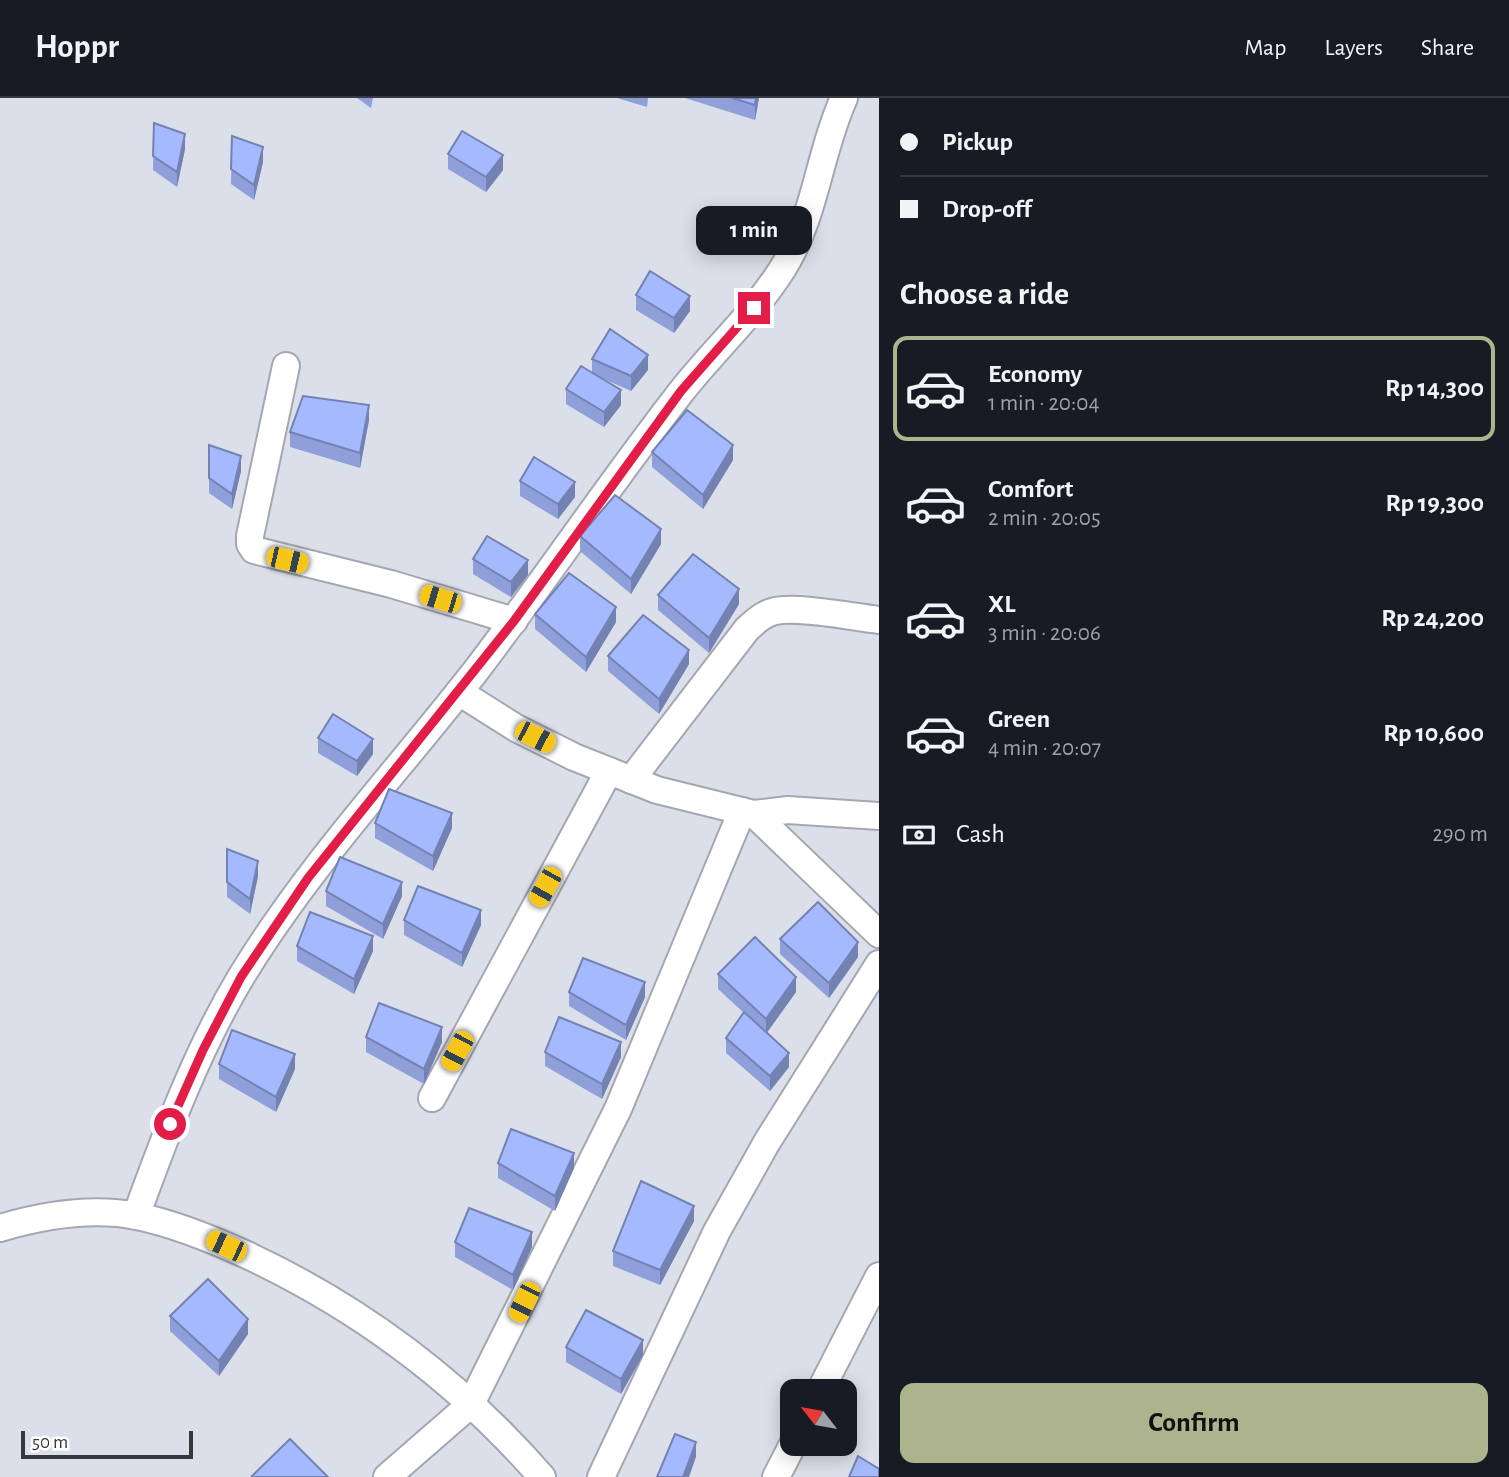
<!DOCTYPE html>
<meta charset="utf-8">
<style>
:root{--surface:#171b24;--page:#20242c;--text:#f1f3f6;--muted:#9ea1a6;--line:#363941;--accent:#adb48d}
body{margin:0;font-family:"Alegreya Sans",sans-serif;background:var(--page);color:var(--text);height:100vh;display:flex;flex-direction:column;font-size:26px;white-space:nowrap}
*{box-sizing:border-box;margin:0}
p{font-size:23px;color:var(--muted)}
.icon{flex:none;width:38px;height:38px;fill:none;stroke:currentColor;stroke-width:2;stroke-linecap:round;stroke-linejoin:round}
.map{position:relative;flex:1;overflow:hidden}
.panel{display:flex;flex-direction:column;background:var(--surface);width:630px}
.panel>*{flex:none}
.banner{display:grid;align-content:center;height:154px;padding:0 21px;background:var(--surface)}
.needle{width:46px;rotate:301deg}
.fabs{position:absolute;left:780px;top:1281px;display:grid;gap:14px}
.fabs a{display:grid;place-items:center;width:77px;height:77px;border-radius:14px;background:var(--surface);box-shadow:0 4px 18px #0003;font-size:35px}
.scale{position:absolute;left:21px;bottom:18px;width:172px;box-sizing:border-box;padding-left:7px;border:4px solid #35373b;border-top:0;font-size:19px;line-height:24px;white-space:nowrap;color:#35373b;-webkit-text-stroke:5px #fff;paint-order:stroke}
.end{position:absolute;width:32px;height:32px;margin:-16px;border:9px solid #e11d48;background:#fff;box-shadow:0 0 0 4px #fff}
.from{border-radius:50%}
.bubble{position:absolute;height:49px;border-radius:14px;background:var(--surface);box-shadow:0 4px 18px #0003;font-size:23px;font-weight:700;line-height:49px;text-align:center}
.car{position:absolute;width:21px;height:42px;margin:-21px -10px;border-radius:9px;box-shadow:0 0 5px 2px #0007;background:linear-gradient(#f5c518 24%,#345 0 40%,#f5c518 0 76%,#345 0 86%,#f5c518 0)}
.banner b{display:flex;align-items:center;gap:24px;height:66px;font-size:26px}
.banner b+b{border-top:2px solid var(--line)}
.banner i{width:18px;height:18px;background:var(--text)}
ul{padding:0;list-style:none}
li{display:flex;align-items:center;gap:21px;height:105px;margin:0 14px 10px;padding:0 7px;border:4px solid transparent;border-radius:14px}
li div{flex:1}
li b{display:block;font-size:26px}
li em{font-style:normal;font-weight:700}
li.current{border-color:var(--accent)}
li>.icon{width:63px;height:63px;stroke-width:1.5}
h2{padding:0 21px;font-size:32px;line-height:84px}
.pay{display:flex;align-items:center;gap:18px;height:77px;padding:0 21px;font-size:26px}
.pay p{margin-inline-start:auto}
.action{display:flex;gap:14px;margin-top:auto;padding:14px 21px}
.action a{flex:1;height:80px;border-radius:14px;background:var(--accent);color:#111;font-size:28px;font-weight:700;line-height:80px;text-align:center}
header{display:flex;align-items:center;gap:42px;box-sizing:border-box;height:98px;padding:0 35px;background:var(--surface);border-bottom:2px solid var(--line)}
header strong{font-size:33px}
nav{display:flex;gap:38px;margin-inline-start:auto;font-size:24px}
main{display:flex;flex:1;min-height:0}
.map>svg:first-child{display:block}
</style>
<header>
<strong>Hoppr</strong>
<nav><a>Map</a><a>Layers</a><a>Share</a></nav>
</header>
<main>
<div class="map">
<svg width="879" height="1379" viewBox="0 0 879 1379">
<rect width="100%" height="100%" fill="#dbdfe9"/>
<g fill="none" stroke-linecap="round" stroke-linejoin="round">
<defs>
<g id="street">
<path d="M 286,268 L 250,438 L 250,446 L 254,452 L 391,486 L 514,523"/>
<path d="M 459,594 L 516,630 L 574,659 L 657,692 L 754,716 L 879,836"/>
<path d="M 631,682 L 747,531 C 756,523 763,516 775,513 C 798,508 853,519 879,522"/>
<path d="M 754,716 L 788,712 L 879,718"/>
<path d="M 432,1000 L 609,673"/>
<path d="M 136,1118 C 166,1036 196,954 241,879 C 309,767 398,673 478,570 C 547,479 611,384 681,294 C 714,252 754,216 783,170 C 816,117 819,55 844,0"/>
<path d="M 0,1130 C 44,1117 91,1109 137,1118 C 175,1126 212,1141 247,1157 C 360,1210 460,1285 542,1379"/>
<path d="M 820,1293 L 879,1178"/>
<path d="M 387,1379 L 471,1306 L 618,1011 L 742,713"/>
<path d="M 601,1379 L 717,1133 L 767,1044 L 879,866"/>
<path d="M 776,1379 L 793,1346"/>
</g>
</defs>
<use href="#street" stroke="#a4a7b1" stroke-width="30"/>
<use href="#street" stroke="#fff" stroke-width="26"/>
</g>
<g fill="#8e9fda">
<path d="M 357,0 L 373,0 L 371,10 Z"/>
<path d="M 617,0 L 648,0 L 647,9 Z"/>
<path d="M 685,0 L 759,0 L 755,22 Z"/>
<path d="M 154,25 L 185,51 L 177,89 L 153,72 Z"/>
<path d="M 232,38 L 263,64 L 254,102 L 231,86 Z"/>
<path d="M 448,56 L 503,72 L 486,94 L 448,71 Z"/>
<path d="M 636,197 L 690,213 L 674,235 L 636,212 Z"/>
<path d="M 592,261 L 648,272 L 631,293 L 597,278 L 621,307 L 604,329 L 566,306 L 566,291 L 592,275 Z"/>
<path d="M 369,322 L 360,370 L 290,349 L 290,334 Z"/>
<path d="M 209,347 L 241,373 L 232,411 L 209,395 Z"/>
<path d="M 652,354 L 733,362 L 703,411 L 652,369 Z"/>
<path d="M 520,383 L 575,399 L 558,421 L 520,398 Z"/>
<path d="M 580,438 L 661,446 L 631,496 L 580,453 Z"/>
<path d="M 473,461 L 528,477 L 511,499 L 473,476 Z"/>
<path d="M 658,497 L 739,506 L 709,555 L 658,512 Z"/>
<path d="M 535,516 L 616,524 L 586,574 L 535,531 Z"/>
<path d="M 608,558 L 689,566 L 659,616 L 608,573 Z"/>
<path d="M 318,640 L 373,656 L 357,678 L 318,655 Z"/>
<path d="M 375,725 L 452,730 L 433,773 L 375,740 Z"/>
<path d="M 227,751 L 258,778 L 250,816 L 227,799 Z"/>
<path d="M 326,793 L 402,798 L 383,841 L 326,808 Z"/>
<path d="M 404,822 L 481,827 L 462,869 L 404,837 Z"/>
<path d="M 780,841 L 858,859 L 829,900 L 780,856 Z"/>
<path d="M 297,848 L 373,853 L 354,896 L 297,863 Z"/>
<path d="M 718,876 L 796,894 L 767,934 L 789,969 L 770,993 L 726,955 L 726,940 L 744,915 L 718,891 Z"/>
<path d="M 569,894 L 645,899 L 626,942 L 569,908 Z"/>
<path d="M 366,939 L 442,944 L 424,986 L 366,954 Z"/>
<path d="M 545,954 L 621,959 L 602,1001 L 545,968 Z"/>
<path d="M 219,966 L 295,971 L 276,1014 L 219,981 Z"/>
<path d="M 498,1065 L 574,1070 L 555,1113 L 498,1080 Z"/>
<path d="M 694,1123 L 660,1187 L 613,1168 L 613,1153 Z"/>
<path d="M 455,1144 L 532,1149 L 513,1192 L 455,1159 Z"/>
<path d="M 170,1218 L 248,1236 L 219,1278 L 170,1233 Z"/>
<path d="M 566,1249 L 643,1257 L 621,1296 L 566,1264 Z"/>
</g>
<g fill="#7482b2">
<path d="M 756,0 L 759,0 L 755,22 L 755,7 Z"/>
<path d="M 185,36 L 185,51 L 177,89 L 177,74 Z"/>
<path d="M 263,49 L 263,64 L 254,102 L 254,87 Z"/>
<path d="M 503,57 L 503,72 L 486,94 L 486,79 Z"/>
<path d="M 690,198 L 690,213 L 674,235 L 674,220 Z"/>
<path d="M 648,257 L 648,272 L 631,293 L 631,278 Z"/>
<path d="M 621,292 L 621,307 L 604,329 L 604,314 Z"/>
<path d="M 369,307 L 369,322 L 360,370 L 360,355 Z"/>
<path d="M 733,347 L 733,362 L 703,411 L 703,397 Z"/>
<path d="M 241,358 L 241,373 L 232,411 L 232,396 Z"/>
<path d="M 575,384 L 575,399 L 558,421 L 558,406 Z"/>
<path d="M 661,431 L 661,446 L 631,496 L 631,481 Z"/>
<path d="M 528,462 L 528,477 L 511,499 L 511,484 Z"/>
<path d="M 739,491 L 739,506 L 709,555 L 709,540 Z"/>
<path d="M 616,509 L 616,524 L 586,574 L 586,559 Z"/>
<path d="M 689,552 L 689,566 L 659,616 L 659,601 Z"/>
<path d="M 373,641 L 373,656 L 357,678 L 357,663 Z"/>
<path d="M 452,715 L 452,730 L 433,773 L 433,758 Z"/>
<path d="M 258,763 L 258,778 L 250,816 L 250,801 Z"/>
<path d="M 402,784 L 402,798 L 383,841 L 383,826 Z"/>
<path d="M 481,812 L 481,827 L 462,869 L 462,855 Z"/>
<path d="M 373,838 L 373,853 L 354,896 L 354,881 Z"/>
<path d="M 858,844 L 858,859 L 829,900 L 829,885 Z"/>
<path d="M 796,879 L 796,894 L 766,936 L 766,921 Z"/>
<path d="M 645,884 L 645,899 L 626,942 L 626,927 Z"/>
<path d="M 442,929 L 442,944 L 424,986 L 424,971 Z"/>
<path d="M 621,944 L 621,959 L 602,1001 L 602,986 Z"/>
<path d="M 789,955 L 789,969 L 770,993 L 770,978 Z"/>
<path d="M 295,956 L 295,971 L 276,1014 L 276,999 Z"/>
<path d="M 574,1055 L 574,1070 L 555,1113 L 555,1098 Z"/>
<path d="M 694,1108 L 694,1123 L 660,1187 L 660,1172 Z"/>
<path d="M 532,1134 L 532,1149 L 513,1192 L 513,1177 Z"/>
<path d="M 248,1221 L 248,1236 L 219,1278 L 219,1263 Z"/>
<path d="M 643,1242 L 643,1257 L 621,1296 L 621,1281 Z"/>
<path d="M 696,1344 L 696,1359 L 689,1379 L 683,1379 Z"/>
</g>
<g fill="#a5b9fe" stroke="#7482b2" stroke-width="2">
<path d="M 732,0 L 756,0 L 755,7 Z"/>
<path d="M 154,25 L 185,36 L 177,74 L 153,58 Z"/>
<path d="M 462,33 L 503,57 L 486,79 L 448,56 Z"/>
<path d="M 232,38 L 263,49 L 254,87 L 231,71 Z"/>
<path d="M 650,173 L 690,198 L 674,220 L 636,197 Z"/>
<path d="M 610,231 L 648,257 L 631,278 L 592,261 Z"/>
<path d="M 581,268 L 621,292 L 604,314 L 566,291 Z"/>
<path d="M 303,298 L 369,307 L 360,355 L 290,334 Z"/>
<path d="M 687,312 L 733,347 L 703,397 L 652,354 Z"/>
<path d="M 209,347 L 241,358 L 232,396 L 209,380 Z"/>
<path d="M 534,359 L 575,384 L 558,406 L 520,383 Z"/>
<path d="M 615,397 L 661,431 L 631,481 L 580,438 Z"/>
<path d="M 487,438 L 528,462 L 511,484 L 473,461 Z"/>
<path d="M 693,456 L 739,491 L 709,540 L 658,497 Z"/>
<path d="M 569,475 L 616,509 L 586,559 L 535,516 Z"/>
<path d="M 643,517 L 689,552 L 659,601 L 608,558 Z"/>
<path d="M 333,616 L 373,641 L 357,663 L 318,640 Z"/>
<path d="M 389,691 L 452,715 L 433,758 L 375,725 Z"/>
<path d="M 227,751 L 258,763 L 250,801 L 227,784 Z"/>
<path d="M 340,759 L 402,784 L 383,826 L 326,793 Z"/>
<path d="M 418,788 L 481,812 L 462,855 L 404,822 Z"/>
<path d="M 818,804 L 858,844 L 829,885 L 780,841 Z"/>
<path d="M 310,814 L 373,838 L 354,881 L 297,848 Z"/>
<path d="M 755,839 L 796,879 L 766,921 L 718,876 Z"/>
<path d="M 583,860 L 645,884 L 626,927 L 569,894 Z"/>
<path d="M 379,905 L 442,929 L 424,971 L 366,939 Z"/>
<path d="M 744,914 L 789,955 L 770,978 L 726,940 Z"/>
<path d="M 559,919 L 621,944 L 602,986 L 545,954 Z"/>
<path d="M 232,932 L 295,956 L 276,999 L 219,966 Z"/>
<path d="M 511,1031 L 574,1055 L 555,1098 L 498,1065 Z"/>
<path d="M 641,1083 L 694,1108 L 660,1172 L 613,1153 Z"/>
<path d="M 469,1110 L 532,1134 L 513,1177 L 455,1144 Z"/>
<path d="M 208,1181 L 248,1221 L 219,1263 L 170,1218 Z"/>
<path d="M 586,1212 L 643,1242 L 621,1281 L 566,1249 Z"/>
<path d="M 675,1336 L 696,1344 L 683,1379 L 657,1379 Z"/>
<path d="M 290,1341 L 328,1379 L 254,1379 L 252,1378 Z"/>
<path d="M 858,1358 L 879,1371 L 879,1379 L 849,1379 Z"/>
</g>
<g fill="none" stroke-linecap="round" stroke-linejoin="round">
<path stroke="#e11d48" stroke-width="9" d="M 170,1026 L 203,952 L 241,879 L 308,780 L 514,523 L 681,293 L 754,210"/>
</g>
</svg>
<div class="fabs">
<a><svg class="needle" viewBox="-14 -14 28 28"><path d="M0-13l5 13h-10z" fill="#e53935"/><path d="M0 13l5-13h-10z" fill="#9ea1a6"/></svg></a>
</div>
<div class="scale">50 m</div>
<i class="end from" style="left:170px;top:1026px"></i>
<i class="end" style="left:754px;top:210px"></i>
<div class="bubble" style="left:696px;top:108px;width:116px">1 min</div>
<i class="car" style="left:287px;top:462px;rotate:103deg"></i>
<i class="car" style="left:440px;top:501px;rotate:287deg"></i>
<i class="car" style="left:535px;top:639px;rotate:117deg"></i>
<i class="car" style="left:545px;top:789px;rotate:209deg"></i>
<i class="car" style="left:457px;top:953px;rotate:208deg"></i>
<i class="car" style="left:226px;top:1148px;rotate:295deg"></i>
<i class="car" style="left:524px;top:1204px;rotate:206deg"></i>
</div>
<section class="panel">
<div class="banner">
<b><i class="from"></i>Pickup</b>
<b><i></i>Drop-off</b>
</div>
<h2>Choose a ride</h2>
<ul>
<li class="current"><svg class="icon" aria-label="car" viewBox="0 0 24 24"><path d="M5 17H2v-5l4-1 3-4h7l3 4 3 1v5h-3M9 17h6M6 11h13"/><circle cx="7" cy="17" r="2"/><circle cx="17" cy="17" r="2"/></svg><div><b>Economy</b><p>1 min · 20:04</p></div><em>Rp 14,300</em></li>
<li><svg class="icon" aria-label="car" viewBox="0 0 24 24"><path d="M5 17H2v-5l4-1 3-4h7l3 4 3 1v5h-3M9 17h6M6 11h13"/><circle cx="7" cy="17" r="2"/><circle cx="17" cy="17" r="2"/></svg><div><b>Comfort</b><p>2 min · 20:05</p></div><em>Rp 19,300</em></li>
<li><svg class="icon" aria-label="car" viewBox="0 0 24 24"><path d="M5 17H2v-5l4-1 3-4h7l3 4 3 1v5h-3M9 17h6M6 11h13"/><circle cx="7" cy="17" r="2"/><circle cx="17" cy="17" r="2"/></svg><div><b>XL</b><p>3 min · 20:06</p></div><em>Rp 24,200</em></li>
<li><svg class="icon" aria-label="car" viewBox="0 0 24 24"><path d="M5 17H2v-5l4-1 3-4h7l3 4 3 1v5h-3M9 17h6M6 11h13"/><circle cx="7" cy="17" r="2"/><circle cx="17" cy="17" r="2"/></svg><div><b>Green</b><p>4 min · 20:07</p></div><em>Rp 10,600</em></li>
</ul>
<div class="pay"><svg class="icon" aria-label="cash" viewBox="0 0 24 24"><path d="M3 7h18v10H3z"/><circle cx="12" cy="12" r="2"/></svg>Cash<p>290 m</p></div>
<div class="action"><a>Confirm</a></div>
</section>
</main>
